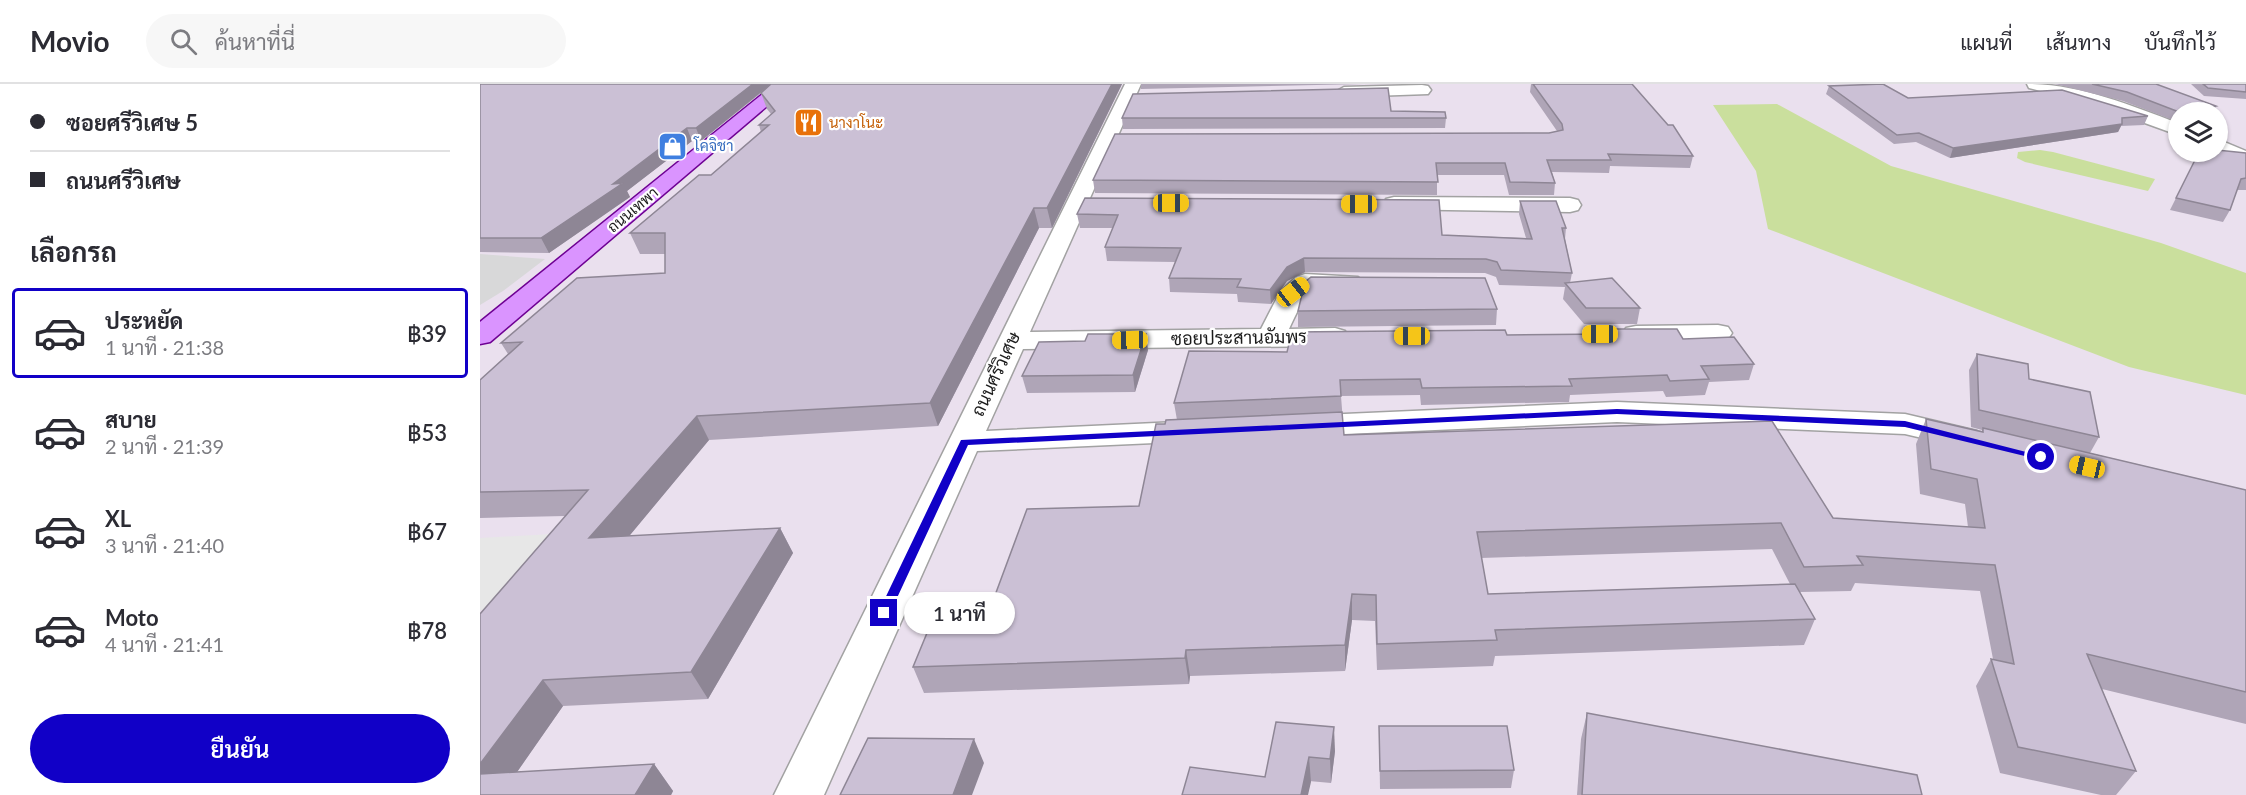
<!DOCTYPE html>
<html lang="th">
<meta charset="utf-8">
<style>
:root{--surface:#fff;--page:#f7f7f7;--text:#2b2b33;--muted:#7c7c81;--line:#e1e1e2;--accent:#1100c7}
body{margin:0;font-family:Lato,Sarabun,sans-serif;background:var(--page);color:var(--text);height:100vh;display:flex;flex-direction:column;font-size:22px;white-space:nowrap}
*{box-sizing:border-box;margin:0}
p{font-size:20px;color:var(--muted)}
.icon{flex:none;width:33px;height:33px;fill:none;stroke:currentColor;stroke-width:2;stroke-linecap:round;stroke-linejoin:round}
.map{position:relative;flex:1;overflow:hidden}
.details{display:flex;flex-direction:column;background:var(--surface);width:480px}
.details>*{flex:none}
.banner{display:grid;align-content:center;height:132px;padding:0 30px;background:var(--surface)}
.tools{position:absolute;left:1688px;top:18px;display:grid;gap:12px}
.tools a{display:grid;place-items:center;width:60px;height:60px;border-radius:50%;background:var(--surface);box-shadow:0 2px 4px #0004;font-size:30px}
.end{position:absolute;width:27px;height:27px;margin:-14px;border:8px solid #1100c7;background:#fff;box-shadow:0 0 0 3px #fff}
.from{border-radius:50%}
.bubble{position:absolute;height:42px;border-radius:21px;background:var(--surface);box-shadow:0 2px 4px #0004;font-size:20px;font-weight:600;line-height:42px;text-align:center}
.car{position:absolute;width:18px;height:36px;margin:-18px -9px;border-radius:8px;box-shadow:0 0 4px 2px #0007;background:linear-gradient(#f5c518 24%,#345 0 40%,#f5c518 0 76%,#345 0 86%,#f5c518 0)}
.banner b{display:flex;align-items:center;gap:21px;height:57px;font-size:22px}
.banner b+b{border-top:2px solid var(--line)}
.banner i{width:15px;height:15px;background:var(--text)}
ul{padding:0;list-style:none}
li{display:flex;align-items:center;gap:18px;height:90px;margin:0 12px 9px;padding:0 18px;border:3px solid transparent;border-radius:6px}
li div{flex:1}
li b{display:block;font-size:22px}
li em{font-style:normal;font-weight:600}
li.on{border-color:var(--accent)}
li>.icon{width:54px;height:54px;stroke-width:1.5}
h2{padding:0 30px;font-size:27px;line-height:72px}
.cta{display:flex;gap:12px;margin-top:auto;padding:12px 30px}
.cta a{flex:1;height:69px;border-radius:36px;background:var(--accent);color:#fff;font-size:24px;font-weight:600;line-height:69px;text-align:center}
header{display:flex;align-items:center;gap:36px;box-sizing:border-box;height:84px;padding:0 30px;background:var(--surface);border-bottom:2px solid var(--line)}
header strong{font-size:28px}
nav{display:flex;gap:33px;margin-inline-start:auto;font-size:21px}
.search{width:420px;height:54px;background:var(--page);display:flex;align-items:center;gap:15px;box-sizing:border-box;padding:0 21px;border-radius:33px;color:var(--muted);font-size:22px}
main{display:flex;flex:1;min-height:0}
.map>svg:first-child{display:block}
</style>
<header>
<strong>Movio</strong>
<div class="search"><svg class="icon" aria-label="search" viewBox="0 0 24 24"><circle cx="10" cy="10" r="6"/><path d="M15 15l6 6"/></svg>ค้นหาที่นี่</div>
<nav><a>แผนที่</a><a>เส้นทาง</a><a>บันทึกไว้</a></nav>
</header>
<main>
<section class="details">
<div class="banner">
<b><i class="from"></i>ซอยศรีวิเศษ 5</b>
<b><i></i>ถนนศรีวิเศษ</b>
</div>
<h2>เลือกรถ</h2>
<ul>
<li class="on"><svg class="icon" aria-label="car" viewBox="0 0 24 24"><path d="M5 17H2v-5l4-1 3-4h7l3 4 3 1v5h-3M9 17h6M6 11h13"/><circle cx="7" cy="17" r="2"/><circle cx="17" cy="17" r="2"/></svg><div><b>ประหยัด</b><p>1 นาที · 21:38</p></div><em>฿39</em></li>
<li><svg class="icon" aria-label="car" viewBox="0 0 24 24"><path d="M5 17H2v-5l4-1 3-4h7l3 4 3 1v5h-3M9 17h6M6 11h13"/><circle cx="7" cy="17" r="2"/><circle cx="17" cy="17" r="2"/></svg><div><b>สบาย</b><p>2 นาที · 21:39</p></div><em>฿53</em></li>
<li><svg class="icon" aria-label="car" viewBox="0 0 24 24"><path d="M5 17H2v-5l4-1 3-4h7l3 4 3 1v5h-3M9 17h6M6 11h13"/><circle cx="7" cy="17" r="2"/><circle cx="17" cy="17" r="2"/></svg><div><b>XL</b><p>3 นาที · 21:40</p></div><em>฿67</em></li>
<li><svg class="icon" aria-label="car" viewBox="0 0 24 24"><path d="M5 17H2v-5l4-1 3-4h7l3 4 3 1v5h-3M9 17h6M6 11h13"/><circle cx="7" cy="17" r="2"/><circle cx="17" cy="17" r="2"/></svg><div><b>Moto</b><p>4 นาที · 21:41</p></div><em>฿78</em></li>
</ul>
<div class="cta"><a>ยืนยัน</a></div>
</section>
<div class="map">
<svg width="1766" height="711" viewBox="0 0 1766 711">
<rect width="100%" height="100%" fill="#eae0ee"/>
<path fill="#d8d8d9" d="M 0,170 L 65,175 L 23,207 L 0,221 Z"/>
<path fill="#e7e7e7" d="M 72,450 L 6,526 L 0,526 L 0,454 Z"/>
<g fill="#cadf9d">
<path d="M 1297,20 L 1411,82 L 1681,159 L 1766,189 L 1766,311 L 1649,283 L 1288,145 L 1276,87 L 1233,21 Z"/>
<path d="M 1560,66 L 1573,68 L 1675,95 L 1668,107 L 1545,78 L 1537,74 L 1538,68 Z"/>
</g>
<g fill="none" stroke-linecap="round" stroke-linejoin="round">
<defs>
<g id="minor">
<path d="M 645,0 L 661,0 L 550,248 L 781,245 L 800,208 L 816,193 L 825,190 L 878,193 L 882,198 L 878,203 C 828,216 836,186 809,245 L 855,244 L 865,247 L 869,253 L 865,259 L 855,262 L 543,265 L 506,347 L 719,337 L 731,340 L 735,347 L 731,354 L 719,357 L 497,367 L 344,711 L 294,711 Z"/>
<path d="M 1547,0 C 1600,0 1649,21 1698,39 L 1698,51 L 1615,21 L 1549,4 Z"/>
<path d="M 942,1 L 948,2 L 951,6 L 948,10 L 864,13 L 855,8 L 864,3 Z"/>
<path d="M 1737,55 L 1766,67 L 1766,80 L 1735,68 Z"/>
<path d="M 914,113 L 1090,114 L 1098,116 L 1101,121 L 1098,126 L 1090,128 L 906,125 L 903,120 L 906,115 Z"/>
<path d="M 1238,241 L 1248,243 L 1252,249 L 1248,255 L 1156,258 L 1146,256 L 1142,250 L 1146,244 L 1156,242 Z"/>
<path d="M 1137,318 L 1425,330 L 1497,347 L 1501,354 L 1497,361 L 1485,364 L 1425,350 L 1137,338 L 819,352 L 808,349 L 803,342 L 808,335 L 819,332 Z"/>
</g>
<path id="major" d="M 295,0 L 313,0 L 10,258 L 0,260 L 0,238 Z"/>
</defs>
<use href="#minor" stroke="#a2a2a2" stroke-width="3"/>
<use href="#major" stroke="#6e0093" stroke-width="3"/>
<use href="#minor" fill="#fff" fill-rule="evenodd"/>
<use href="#major" fill="#da94ff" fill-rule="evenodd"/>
</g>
<g fill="#afa5b7" fill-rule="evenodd">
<path d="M 0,0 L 642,0 L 572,144 L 559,144 L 458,342 L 229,356 L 149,452 L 300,444 L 313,469 L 228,615 L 83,622 L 37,688 L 174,680 L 193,707 L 191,711 L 0,711 L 85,432 L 0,434 L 0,296 L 28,270 L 21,259 L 185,189 L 185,170 L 160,170 L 150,149 L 231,91 L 281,48 L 279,41 L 291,30 L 287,25 L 281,9 L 287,4 L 221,57 L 212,57 L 147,107 L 150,113 L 69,169 L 0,168 Z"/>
<path d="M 661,0 L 883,0 L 661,5 Z"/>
<path d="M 1051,0 L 1152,0 L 1213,72 L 1210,84 L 1130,82 L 1129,89 L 1072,88 L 1075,99 L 1074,111 L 1029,111 L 1024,91 L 957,91 L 957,111 L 615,109 L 613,96 L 1069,49 L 1077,47 L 1050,8 Z"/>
<path d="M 1575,0 L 1676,0 L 1740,29 L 1737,36 L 1737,28 L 1698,28 L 1698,38 L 1643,17 Z"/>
<path d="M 1711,0 L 1766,0 L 1766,15 L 1724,12 Z"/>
<path d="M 1349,2 L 1428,14 L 1668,32 L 1664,41 L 1641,42 L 1638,48 L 1470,74 L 1436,58 L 1414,60 L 1346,10 Z"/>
<path d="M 911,27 L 966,34 L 965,44 L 643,45 L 642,34 Z"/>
<path d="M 1719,68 L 1766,69 L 1766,106 L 1757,106 L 1750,126 L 1743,138 L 1690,126 Z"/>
<path d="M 605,114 L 962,151 L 1046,154 L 1039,130 L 1040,117 L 1086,144 L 1085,155 L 1092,189 L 1090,199 L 1160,224 L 1157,240 L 1104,240 L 1083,215 L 1085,203 L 1019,201 L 1016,193 L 1005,189 L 825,188 L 807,197 L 791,220 L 758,218 L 757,210 L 690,208 L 689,194 L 695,178 L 627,177 L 625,163 L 633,144 L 600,144 L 597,130 Z"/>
<path d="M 1017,225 L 1016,241 L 818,243 L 818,227 Z"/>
<path d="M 1124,245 L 1203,255 L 1274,280 L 1269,296 L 1229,298 L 1225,311 L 1186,313 L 1183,307 L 1090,311 L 1089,318 L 941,321 L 940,311 L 861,312 L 864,351 L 1353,434 L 1488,443 L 1485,420 L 1440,410 L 1436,360 L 1446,335 L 1502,347 L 1502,346 L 1491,343 L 1489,286 L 1497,270 L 1549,295 L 1619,353 L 1610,369 L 1766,406 L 1766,640 L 1622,605 L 1656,687 L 1636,711 L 1621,711 L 1520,689 L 1496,602 L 1511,575 L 1513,575 L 1500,507 L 1375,499 L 1371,507 L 1320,508 L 1335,535 L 1324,561 L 1015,572 L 1013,582 L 897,586 L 895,537 L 872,536 L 865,587 L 710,592 L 709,600 L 444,609 L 433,583 L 514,514 L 659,422 L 685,340 L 697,336 L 694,319 L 807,268 L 1027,251 L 1123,250 ZM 1292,465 L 1310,500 L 1008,510 L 1001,474 Z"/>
<path d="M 668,266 L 655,308 L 547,309 L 542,292 Z"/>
<path d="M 1107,629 L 1442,711 L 1097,711 L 1101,655 Z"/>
<path d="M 796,638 L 855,667 L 851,699 L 785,693 Z"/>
<path d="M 899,642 L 1034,686 L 1031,704 L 900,705 Z"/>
</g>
<g fill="#8e8695">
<path d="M 273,0 L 291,0 L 221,57 L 216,44 Z"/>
<path d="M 632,0 L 642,0 L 572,144 L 567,124 Z"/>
<path d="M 1736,22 L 1733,28 L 1727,24 Z"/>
<path d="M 1642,40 L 1638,48 L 1470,74 L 1473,64 Z"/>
<path d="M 207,44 L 212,57 L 147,107 L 150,113 L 69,169 L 61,154 Z"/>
<path d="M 554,124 L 559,144 L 458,342 L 450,319 Z"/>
<path d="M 824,174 L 825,188 L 807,197 L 791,220 L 790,206 L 807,183 Z"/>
<path d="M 666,250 L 668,266 L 655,308 L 653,291 Z"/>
<path d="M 217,332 L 229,356 L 126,480 L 109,454 Z"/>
<path d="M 300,444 L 313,469 L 228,615 L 211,588 Z"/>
<path d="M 872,510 L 872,536 L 865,587 L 865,561 Z"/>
<path d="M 706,566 L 710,592 L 709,600 L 705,574 Z"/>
<path d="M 63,596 L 83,622 L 21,711 L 0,700 L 0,680 Z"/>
<path d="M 854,643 L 855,667 L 851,699 L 850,675 Z"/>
<path d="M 494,655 L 504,679 L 492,711 L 473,711 Z"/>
<path d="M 829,673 L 831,698 L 828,711 L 821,711 Z"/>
<path d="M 174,680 L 193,707 L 191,711 L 155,711 Z"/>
</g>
<g fill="#cbc0d5" stroke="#8e8695" stroke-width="1.5">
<path d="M 0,0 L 273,0 L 216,44 L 207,44 L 133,100 L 143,99 L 61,154 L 0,154 Z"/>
<path d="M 291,0 L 632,0 L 567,124 L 554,124 L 450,319 L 217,332 L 109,454 L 300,444 L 211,588 L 63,596 L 0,680 L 0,530 L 108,406 L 0,408 L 0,296 L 42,258 L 21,259 L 97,194 L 185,189 L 185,149 L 150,149 L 219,91 L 231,91 L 289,41 L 279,41 L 295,27 L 281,9 Z"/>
<path d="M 1053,0 L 1152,0 L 1188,41 L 1193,41 L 1213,72 L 1128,70 L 1131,76 L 1067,76 L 1075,99 L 1030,98 L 1025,79 L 956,79 L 958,98 L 613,96 L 635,50 L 1069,49 L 1083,46 L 1082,40 Z"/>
<path d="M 1403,0 L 1428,14 L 1582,6 L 1668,32 L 1642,34 L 1642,40 L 1473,64 L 1439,49 L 1417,51 L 1349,2 Z"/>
<path d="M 1612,0 L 1676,0 L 1736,22 L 1727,24 L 1740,29 L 1699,28 L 1647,8 Z"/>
<path d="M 1723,0 L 1766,0 L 1766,8 L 1728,4 Z"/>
<path d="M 908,4 L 911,27 L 965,28 L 966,34 L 642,34 L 653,10 Z"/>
<path d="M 1737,66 L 1766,69 L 1766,94 L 1761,95 L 1750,126 L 1696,114 L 1719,68 L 1737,68 Z"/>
<path d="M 605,114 L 959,116 L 962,151 L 1052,155 L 1040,117 L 1076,117 L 1086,144 L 1082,144 L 1092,189 L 1021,186 L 1017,178 L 1006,175 L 824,174 L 807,183 L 790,206 L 757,203 L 761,195 L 689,194 L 701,164 L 625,163 L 638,131 L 597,130 Z"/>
<path d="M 831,193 L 1005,194 L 1017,225 L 818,227 L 825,198 Z"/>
<path d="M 1132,194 L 1160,224 L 1106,224 L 1085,199 Z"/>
<path d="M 1124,245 L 1197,245 L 1203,255 L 1254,253 L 1274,280 L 1221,282 L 1229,295 L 1190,297 L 1187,291 L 1089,295 L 1092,302 L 942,304 L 940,295 L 860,296 L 861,312 L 694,319 L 709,267 L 807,268 L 812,248 L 1025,246 L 1027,251 L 1128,250 Z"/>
<path d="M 608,250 L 666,250 L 653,291 L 542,292 L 559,258 L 605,257 Z"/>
<path d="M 1497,270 L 1548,280 L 1549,295 L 1610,308 L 1619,353 L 1499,326 Z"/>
<path d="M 862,328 L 864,351 L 1292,337 L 1353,434 L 1505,444 L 1497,395 L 1451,385 L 1446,335 L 1503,348 L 1503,344 L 1766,406 L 1766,608 L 1607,570 L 1656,687 L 1538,663 L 1511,575 L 1534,580 L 1515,481 L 1377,472 L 1383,481 L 1324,483 L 1301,439 L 997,448 L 1008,510 L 1315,500 L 1335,535 L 1015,546 L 1017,556 L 897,560 L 896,511 L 872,510 L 865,561 L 706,566 L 705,574 L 433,583 L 461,515 L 514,514 L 547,425 L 659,422 L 676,340 L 685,340 L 686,336 Z"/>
<path d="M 1107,629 L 1437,691 L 1442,711 L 1102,711 Z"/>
<path d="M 796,638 L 854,643 L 850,675 L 829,673 L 821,711 L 702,711 L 710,683 L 785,693 Z"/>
<path d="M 899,642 L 1027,642 L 1034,686 L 900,687 Z"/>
<path d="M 388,654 L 494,655 L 473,711 L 360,711 Z"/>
<path d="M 174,680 L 155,711 L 0,711 L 0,690 Z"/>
</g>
<path fill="#1100c7" d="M 1137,325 L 1425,337 L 1566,373 L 1561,376 L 1425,343 L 1137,330 L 488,361 L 410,529 L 404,533 L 398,529 L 481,356 Z"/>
<defs>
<symbol id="restaurant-square" viewBox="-11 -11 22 22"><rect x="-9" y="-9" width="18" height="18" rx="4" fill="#e8710a" stroke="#fff"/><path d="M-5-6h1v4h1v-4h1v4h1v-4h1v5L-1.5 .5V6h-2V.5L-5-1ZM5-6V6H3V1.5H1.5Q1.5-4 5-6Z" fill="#fff"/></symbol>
<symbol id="shop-square" viewBox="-11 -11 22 22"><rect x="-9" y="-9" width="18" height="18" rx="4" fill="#3f7fe0" stroke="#fff"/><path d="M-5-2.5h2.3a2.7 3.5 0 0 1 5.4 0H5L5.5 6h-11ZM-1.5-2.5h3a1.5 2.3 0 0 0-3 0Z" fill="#fff"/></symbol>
</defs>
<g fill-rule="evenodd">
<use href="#restaurant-square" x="312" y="22" width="33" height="33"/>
<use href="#shop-square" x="176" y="46" width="33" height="33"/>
</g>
<g text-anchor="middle" stroke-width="4.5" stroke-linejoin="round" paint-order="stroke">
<g font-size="15" fill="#c56008" stroke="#fff" text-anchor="start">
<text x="349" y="44">นางาโนะ</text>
</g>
<g font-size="15" fill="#366cbe" stroke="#fff" text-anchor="start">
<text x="214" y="67">โคจิชา</text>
</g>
<g font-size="15" fill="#1b1b1b" stroke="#fff">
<text transform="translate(153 126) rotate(-40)" y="5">ถนนเทพา</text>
</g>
<g font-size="18" fill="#1b1b1b" stroke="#fff">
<text transform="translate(759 254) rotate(-1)" y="6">ซอยประสานอัมพร</text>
<text transform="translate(516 290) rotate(-65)" y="6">ถนนศรีวิเศษ</text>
</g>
</g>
</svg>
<div class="tools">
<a><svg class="icon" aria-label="layers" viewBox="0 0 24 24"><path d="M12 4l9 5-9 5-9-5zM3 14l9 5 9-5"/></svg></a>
</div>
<i class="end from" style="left:1561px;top:373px"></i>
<i class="end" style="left:404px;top:529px"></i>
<div class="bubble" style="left:424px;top:508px;width:111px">1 นาที</div>
<i class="car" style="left:691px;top:119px;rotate:90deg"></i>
<i class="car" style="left:879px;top:120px;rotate:270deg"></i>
<i class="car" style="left:813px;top:208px;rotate:52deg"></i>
<i class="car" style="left:1120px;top:250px;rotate:270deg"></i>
<i class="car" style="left:932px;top:252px;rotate:270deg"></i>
<i class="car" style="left:650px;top:256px;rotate:269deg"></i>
<i class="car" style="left:1607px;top:383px;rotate:283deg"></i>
</div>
</main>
